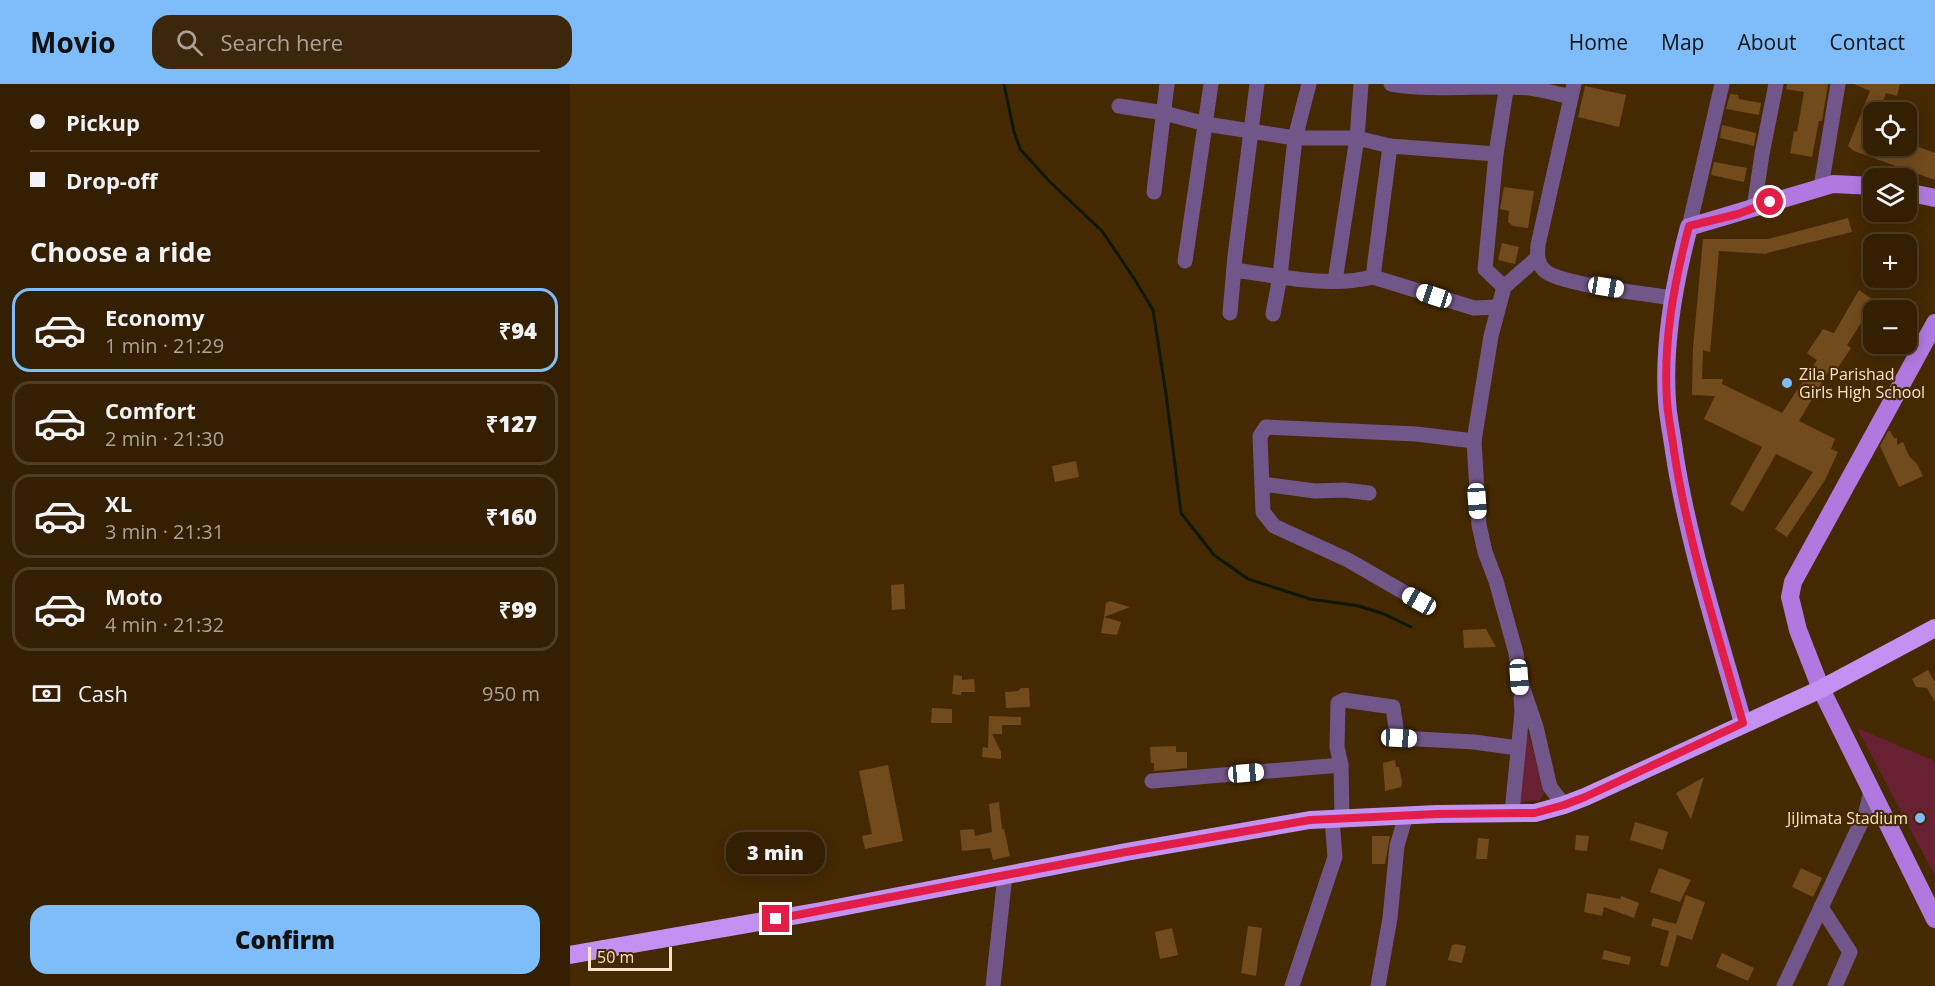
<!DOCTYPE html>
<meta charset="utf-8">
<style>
:root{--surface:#341f02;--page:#3c270c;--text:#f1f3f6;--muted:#a9a299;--line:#4e3d24;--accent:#7ebdf9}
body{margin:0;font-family:"Open Sans",sans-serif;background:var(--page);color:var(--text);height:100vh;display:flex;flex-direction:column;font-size:22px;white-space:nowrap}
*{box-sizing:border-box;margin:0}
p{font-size:20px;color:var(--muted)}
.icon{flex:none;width:33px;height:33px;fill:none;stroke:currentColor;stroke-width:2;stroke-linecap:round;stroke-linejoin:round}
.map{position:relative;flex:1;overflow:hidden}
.details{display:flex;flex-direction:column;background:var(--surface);width:570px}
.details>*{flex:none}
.guide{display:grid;align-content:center;height:132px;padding:0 30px;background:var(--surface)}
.buttons{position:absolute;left:1293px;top:18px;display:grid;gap:12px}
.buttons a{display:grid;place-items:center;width:54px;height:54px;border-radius:12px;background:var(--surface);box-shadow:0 3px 15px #0003,0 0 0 2px var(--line);font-size:30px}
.scale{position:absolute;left:18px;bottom:15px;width:84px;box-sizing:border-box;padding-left:6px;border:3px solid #fae3cb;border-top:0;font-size:16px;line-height:21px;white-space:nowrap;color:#fae3cb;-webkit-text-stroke:4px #452903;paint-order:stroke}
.end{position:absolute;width:27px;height:27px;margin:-14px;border:8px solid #e11d48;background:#fff;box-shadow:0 0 0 3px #fff}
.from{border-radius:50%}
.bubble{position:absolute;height:42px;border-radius:18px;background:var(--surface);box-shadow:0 3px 15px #0003,0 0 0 2px var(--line);font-size:20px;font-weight:800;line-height:42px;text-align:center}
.car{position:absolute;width:18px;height:36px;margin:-18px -9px;border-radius:8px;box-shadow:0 0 4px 2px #0007;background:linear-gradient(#fff 24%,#345 0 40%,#fff 0 76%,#345 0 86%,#fff 0)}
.guide b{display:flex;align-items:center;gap:21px;height:57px;font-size:22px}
.guide b+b{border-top:2px solid var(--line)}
.guide i{width:15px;height:15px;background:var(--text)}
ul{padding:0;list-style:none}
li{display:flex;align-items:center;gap:18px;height:84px;margin:0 12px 9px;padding:0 18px;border:3px solid var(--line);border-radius:18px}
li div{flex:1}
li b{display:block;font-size:22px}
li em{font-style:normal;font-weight:800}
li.current{border-color:var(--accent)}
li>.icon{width:54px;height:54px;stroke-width:1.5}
h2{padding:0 30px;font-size:27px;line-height:72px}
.pay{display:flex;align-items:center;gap:15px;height:66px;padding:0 30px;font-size:22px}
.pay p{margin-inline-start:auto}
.primary-button{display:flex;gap:12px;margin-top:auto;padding:12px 30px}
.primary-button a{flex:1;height:69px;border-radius:18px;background:var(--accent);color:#111;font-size:24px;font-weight:800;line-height:69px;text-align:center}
header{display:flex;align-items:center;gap:36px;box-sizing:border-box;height:84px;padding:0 30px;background:var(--accent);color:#111}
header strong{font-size:28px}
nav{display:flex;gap:33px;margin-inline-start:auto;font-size:21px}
.search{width:420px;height:54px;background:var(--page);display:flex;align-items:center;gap:15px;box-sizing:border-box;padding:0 21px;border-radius:18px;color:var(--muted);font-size:22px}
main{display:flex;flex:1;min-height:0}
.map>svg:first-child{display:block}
</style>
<header>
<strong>Movio</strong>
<div class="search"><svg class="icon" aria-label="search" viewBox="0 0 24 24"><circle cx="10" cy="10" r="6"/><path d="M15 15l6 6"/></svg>Search here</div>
<nav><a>Home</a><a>Map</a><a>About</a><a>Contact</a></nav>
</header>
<main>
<section class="details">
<div class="guide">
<b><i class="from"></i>Pickup</b>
<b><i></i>Drop-off</b>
</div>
<h2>Choose a ride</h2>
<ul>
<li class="current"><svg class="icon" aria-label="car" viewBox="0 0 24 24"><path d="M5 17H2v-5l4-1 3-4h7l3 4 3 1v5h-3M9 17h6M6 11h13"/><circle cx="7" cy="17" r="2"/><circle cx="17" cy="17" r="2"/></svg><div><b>Economy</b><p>1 min · 21:29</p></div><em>₹94</em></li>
<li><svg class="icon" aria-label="car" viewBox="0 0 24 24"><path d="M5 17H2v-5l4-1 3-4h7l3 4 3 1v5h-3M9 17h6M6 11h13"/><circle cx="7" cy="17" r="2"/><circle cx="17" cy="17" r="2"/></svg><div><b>Comfort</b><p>2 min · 21:30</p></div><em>₹127</em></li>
<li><svg class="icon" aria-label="car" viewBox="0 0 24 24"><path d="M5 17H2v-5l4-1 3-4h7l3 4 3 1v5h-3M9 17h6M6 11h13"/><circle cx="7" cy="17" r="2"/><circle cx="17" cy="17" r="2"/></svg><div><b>XL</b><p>3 min · 21:31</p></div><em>₹160</em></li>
<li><svg class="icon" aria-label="car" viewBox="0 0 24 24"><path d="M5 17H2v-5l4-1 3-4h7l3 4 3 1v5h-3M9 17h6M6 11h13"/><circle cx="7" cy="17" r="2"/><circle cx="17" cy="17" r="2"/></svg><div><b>Moto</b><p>4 min · 21:32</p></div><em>₹99</em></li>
</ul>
<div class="pay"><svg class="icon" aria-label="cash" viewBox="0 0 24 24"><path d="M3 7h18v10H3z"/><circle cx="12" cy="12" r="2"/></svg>Cash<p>950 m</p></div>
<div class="primary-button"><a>Confirm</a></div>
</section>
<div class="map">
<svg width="1365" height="902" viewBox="0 0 1365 902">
<rect width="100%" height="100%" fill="#452903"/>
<g fill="#682033">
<path d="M 955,638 L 975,707 L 970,716 L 950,718 Z"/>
<path d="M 1287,644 L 1365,677 L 1365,792 Z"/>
</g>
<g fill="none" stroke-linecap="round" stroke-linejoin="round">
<path stroke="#0d1800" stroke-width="3" d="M 434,0 L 444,48 L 450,65 L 480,98 L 532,147 L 565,196 L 583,226 L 596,310 L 611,429 L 644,471 L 678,495 L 740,515 L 789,522 L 814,530 L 841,543"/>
</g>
<g fill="#724b1c">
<path d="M 1217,0 L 1258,0 L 1252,37 L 1249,37 L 1242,73 L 1220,69 L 1224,47 L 1227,48 L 1234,8 L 1216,5 Z"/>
<path d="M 1284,0 L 1330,0 L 1327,12 L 1316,9 L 1309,28 L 1304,28 L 1304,42 L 1298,56 L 1304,58 L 1304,62 L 1311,62 L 1329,68 L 1338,68 L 1341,60 L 1365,69 L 1365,96 L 1284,67 L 1278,62 L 1300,7 Z"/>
<path d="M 1015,2 L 1056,11 L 1049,43 L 1008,33 Z"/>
<path d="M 1160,10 L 1168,11 L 1169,15 L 1191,19 L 1189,31 L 1156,25 Z"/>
<path d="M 1152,41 L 1186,49 L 1184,62 L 1150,54 Z"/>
<path d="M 1144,78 L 1177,84 L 1174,98 L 1141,91 Z"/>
<path d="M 934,103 L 964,107 L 958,144 L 943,142 L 938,138 L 939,127 L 930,125 Z"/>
<path d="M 1278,134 L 1282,148 L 1197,169 L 1197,170 L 1149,167 L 1140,268 L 1133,266 L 1132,295 L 1153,295 L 1152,300 L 1212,329 L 1247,276 L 1237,269 L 1253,245 L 1264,249 L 1289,206 L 1305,217 L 1277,261 L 1281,264 L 1265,288 L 1260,285 L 1229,337 L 1265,355 L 1261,365 L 1268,368 L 1255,396 L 1217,453 L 1205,445 L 1243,388 L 1206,370 L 1173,428 L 1160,420 L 1192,363 L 1134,335 L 1145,312 L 1122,311 L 1123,264 L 1133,155 L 1198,155 Z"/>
<path d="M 932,159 L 949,163 L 945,180 L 928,176 Z"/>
<path d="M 1318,347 L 1320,347 L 1324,354 L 1327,354 L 1327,361 L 1333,358 L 1339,372 L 1347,380 L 1353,392 L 1329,403 L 1310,362 Z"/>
<path d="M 506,377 L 509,393 L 485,398 L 482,382 Z"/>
<path d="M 334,500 L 335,525 L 322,526 L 321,501 Z"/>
<path d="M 540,517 L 560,523 L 534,533 L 536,519 Z"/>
<path d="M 534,533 L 551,538 L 547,551 L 531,549 Z"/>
<path d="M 916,545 L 926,563 L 894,564 L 893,546 Z"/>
<path d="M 1358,586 L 1365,598 L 1365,618 L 1357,604 L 1346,603 L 1342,595 Z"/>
<path d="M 384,591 L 392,592 L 392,596 L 404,595 L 405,608 L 391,608 L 391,611 L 382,610 Z"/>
<path d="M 451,604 L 459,604 L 460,623 L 436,624 L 435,608 L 448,607 Z"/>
<path d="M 362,624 L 382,625 L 382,639 L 361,639 Z"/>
<path d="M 419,632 L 451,633 L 451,641 L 432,641 L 432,650 L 422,650 L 431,668 L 431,675 L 412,673 L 413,663 L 418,664 Z"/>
<path d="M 606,662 L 606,668 L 617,668 L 617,684 L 584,687 L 584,679 L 581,679 L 580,663 Z"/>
<path d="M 825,676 L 826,683 L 829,683 L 832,698 L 831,703 L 815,707 L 813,679 Z"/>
<path d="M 318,681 L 333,757 L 295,765 L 292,752 L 302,750 L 289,687 Z"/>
<path d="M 1134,693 L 1121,735 L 1106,709 Z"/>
<path d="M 429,718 L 432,745 L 434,745 L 440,772 L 423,776 L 420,764 L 392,767 L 390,746 L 404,745 L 405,752 L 422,748 L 419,720 Z"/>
<path d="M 1065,738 L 1098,748 L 1093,766 L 1060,756 Z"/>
<path d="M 1006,751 L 1019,752 L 1017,767 L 1005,766 Z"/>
<path d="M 802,752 L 820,752 L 815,780 L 802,780 Z"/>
<path d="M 908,754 L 919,755 L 917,775 L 906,775 Z"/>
<path d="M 1089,784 L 1121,796 L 1110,818 L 1080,808 Z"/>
<path d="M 1231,784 L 1252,794 L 1243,813 L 1222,803 Z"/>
<path d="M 1017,809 L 1050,815 L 1051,812 L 1069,819 L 1064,834 L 1034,823 L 1032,832 L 1014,828 Z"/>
<path d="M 1116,811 L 1135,818 L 1122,856 L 1107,851 L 1098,883 L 1090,881 L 1099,847 L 1081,842 L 1083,834 L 1106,840 Z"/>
<path d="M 678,842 L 692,844 L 686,892 L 671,889 Z"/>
<path d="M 602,844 L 608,871 L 590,875 L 585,848 Z"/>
<path d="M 886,860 L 896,862 L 892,879 L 878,876 L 882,861 Z"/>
<path d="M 1034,866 L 1061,873 L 1059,881 L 1032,875 Z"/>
<path d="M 1152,869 L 1184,884 L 1178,897 L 1146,883 Z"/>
</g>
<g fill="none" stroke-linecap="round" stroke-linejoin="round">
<g stroke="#715789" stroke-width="15">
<path d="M 821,0 C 867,8 914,0 960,4 C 974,6 988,10 1001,13"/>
<path d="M 1004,0 L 968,161 C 967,171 967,180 975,187 C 992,201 1078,210 1103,214"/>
<path d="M 549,22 L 594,29 L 636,40 L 725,54 L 787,54 L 820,62 L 926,70"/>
<path d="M 820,62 L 803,193 L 904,224 L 928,223"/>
<path d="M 1251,103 L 1268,0"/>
<path d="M 584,108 L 597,0"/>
<path d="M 1184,124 L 1192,70 L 1206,0"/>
<path d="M 1119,143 L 1152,0"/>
<path d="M 967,174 L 934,203 L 921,252 L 904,357 L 909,441 L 915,468 L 926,497 L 946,569 L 949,593 L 966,643 L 980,703 L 994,721"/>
<path d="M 615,177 L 641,0"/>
<path d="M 664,186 C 709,192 759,204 803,193"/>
<path d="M 765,197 L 787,54 L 791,0"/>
<path d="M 934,203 L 915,185 L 926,70 L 937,0"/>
<path d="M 660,229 L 665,172 L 687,0"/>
<path d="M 703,230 L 710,192 L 725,54 L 739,0"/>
<path d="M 692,400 L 745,407 L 774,406 L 799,409"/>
<path d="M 849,517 L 778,476 L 704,442 L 693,428 L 690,352 L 696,343 L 846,350 L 904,357"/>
<path d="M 582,697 L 771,681"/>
<path d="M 942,728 L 952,628 L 951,614"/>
<path d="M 772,734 L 771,681 L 767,663 L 768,619 L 774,616 L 823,623 L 827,651 L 829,654 L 904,658 L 948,664"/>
<path d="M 1251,823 L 1280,868 L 1265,902"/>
<path d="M 423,902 L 435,791"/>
<path d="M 722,902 L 765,773 L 762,735"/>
<path d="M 808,902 L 820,834 L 827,762 L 836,731"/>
<path d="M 1214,902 L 1296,728 L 1301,707"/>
</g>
<g stroke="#b179e0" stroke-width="18">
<path d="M 1336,108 L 1365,114"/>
<path d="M 1365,239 L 1223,498 L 1220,513 L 1228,546 L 1251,605 L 1365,835"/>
<path d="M 1173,639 C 1148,550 1118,459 1104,367 C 1102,351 1098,334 1097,317 C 1093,258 1104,199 1119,143 L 1263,100 L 1304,102"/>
</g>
<path stroke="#c490f2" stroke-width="18" d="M 0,871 L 251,827 L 556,768 L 740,736 L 867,730 L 965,729 L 994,721 L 1015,713 L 1251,605 L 1365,544"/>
</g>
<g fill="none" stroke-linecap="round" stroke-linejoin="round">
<path stroke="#e11d48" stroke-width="8" d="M 206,835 L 556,768 L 740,736 L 867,730 L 965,729 L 994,721 L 1015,713 L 1173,639 C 1148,550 1118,459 1104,367 C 1102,350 1098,334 1097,317 C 1093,258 1104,199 1119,142 L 1168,130 L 1200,118"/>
</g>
<g fill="#7ebdf9" stroke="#452903" stroke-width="2">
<circle cx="1217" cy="299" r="6"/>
<circle cx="1350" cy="734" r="6"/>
</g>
<g text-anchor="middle" stroke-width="4.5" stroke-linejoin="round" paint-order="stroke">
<g font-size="16" fill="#fae3cb" stroke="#452903" text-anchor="start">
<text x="1229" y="296">Zila Parishad<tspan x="1229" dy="18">Girls High School</tspan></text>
<text x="1338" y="740" text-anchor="end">JiJimata Stadium</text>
</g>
</g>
</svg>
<div class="buttons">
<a><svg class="icon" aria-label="locate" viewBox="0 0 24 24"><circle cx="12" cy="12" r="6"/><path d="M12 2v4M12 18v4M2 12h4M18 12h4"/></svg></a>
<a><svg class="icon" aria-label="layers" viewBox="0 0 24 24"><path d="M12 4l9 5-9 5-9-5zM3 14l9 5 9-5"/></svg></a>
<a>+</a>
<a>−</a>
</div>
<div class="scale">50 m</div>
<i class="end from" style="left:1200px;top:118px"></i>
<i class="end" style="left:206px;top:835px"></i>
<div class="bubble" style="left:156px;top:748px;width:99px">3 min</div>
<i class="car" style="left:1036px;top:203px;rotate:99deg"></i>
<i class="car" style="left:864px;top:212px;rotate:288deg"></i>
<i class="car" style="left:907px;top:417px;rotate:176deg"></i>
<i class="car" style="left:849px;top:517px;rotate:299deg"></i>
<i class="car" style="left:949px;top:593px;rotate:176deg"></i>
<i class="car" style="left:829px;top:654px;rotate:93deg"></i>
<i class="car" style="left:676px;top:689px;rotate:85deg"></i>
</div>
</main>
